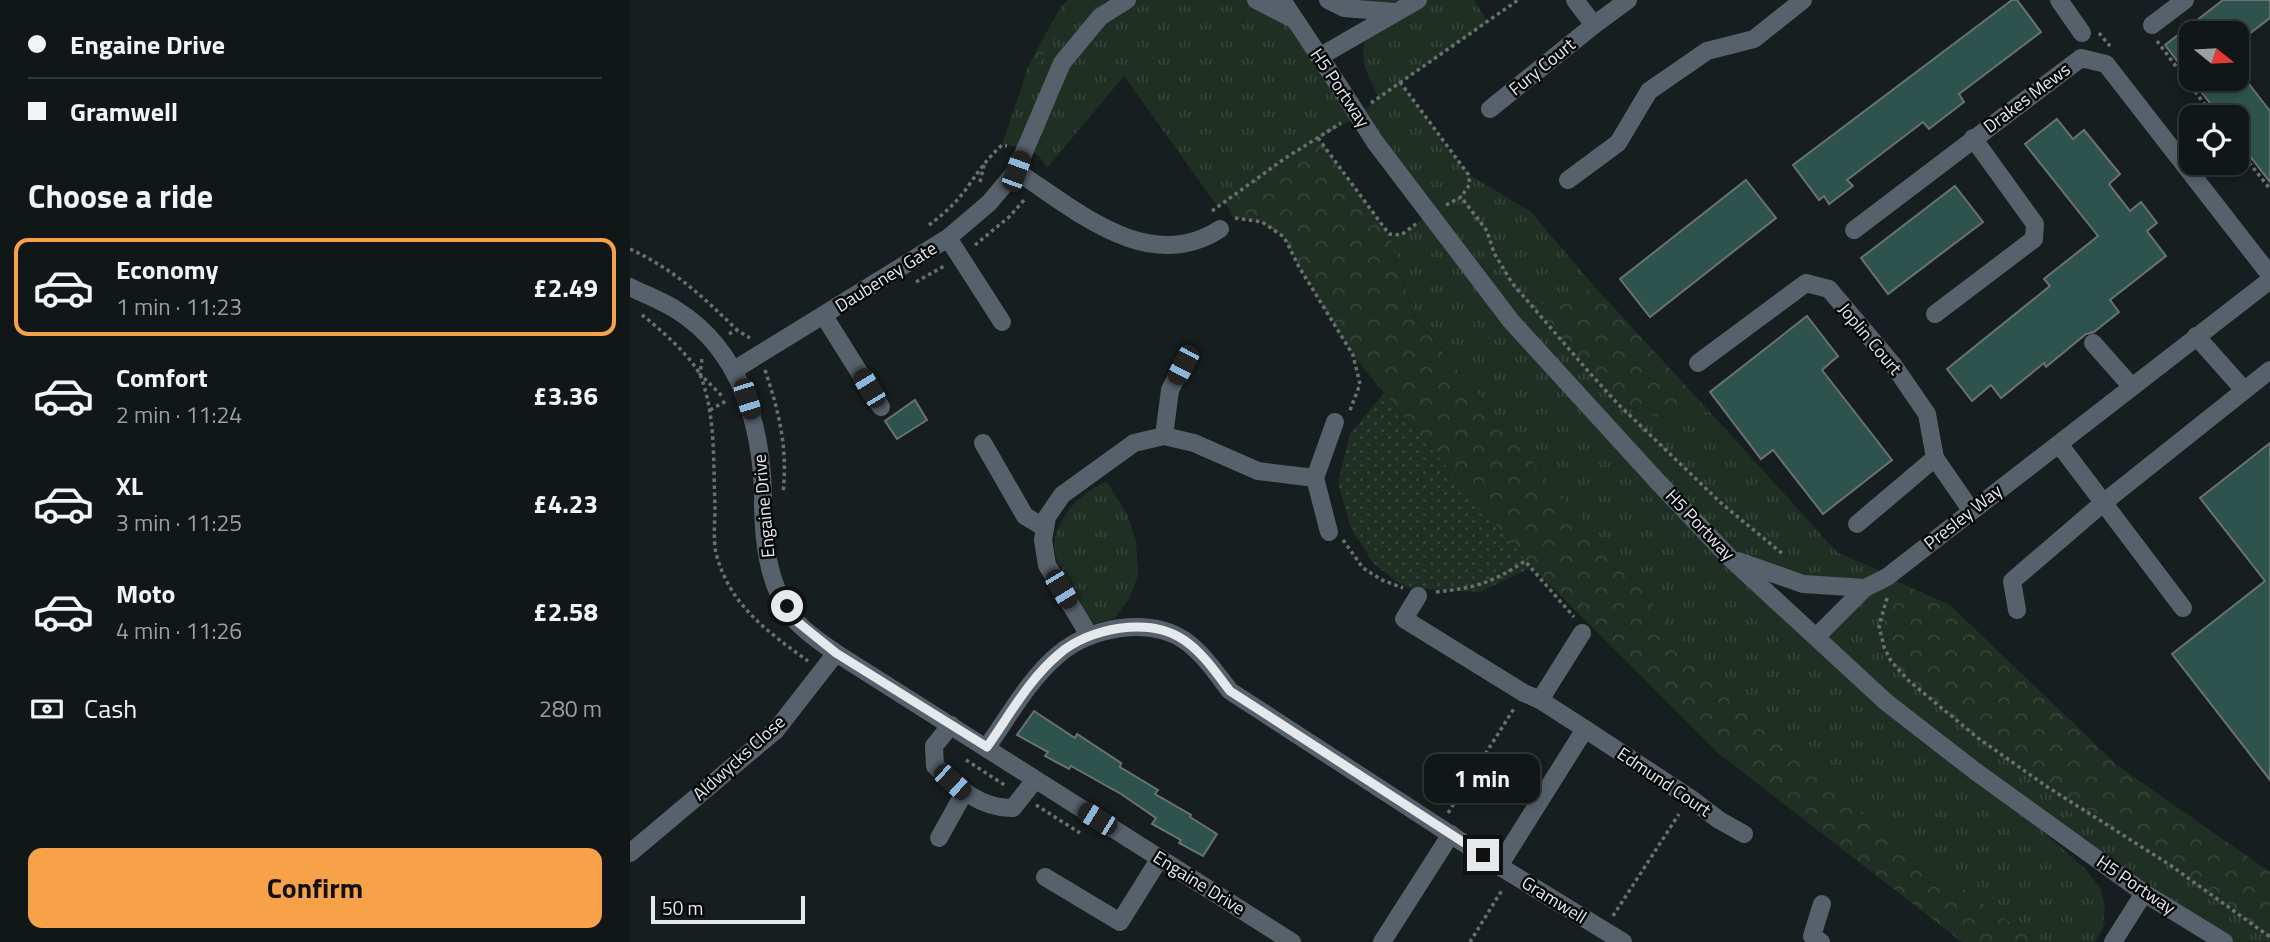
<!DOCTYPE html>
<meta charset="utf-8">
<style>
:root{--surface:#111617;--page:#1a1f20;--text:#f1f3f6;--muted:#9c9fa1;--line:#303536;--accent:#f7a149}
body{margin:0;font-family:"Titillium Web",sans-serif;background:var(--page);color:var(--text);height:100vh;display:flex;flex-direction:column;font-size:26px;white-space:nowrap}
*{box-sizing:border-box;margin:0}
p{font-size:23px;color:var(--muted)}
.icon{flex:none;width:38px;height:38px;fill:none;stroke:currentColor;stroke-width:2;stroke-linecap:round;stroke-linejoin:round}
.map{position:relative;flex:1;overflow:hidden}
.drawer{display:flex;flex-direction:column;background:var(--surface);width:630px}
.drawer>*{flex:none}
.guide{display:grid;align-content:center;height:154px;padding:0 28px;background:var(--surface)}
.needle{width:46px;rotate:108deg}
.tools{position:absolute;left:1549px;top:21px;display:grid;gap:14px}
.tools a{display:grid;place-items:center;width:70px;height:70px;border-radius:14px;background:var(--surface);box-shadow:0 4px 10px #0003,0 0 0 2px var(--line);font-size:35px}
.scale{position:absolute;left:21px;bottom:18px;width:154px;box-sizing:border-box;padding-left:7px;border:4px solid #e5e9eb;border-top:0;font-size:19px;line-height:24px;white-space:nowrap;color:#e5e9eb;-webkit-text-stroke:5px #050708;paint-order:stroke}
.end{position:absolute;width:32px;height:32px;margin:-16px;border:9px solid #e5e9eb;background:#111;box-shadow:0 0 0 4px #111}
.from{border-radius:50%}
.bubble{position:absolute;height:49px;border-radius:14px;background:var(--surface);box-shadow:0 4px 10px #0003,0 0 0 2px var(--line);font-size:23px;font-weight:700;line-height:49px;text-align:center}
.car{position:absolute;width:21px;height:42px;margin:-21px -10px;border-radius:9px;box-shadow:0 0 5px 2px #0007;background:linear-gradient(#222 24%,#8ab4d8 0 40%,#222 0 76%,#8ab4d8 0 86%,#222 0)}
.guide b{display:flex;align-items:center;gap:24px;height:66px;font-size:26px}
.guide b+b{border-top:2px solid var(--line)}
.guide i{width:18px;height:18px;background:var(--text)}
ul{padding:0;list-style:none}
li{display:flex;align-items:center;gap:21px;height:98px;margin:0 14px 10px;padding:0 14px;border:4px solid transparent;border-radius:14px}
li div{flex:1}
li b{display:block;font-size:26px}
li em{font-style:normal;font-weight:700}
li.selected{border-color:var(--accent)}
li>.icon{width:63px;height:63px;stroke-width:1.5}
h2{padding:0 28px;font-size:32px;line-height:84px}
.pay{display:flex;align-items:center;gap:18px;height:77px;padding:0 28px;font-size:26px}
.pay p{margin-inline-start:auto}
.cta{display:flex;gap:14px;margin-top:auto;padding:14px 28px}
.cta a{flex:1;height:80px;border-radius:14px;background:var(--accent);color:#111;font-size:28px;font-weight:700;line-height:80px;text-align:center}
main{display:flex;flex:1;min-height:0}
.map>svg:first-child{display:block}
</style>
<main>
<section class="drawer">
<div class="guide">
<b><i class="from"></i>Engaine Drive</b>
<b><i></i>Gramwell</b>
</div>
<h2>Choose a ride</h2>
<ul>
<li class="selected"><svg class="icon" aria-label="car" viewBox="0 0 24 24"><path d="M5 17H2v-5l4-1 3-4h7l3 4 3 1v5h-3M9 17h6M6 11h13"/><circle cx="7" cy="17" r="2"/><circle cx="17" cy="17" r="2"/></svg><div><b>Economy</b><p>1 min · 11:23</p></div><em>£2.49</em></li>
<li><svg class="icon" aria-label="car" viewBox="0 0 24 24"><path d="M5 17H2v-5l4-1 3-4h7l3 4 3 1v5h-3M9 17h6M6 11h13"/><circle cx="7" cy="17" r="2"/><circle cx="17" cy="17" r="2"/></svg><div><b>Comfort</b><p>2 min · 11:24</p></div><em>£3.36</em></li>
<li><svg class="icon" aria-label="car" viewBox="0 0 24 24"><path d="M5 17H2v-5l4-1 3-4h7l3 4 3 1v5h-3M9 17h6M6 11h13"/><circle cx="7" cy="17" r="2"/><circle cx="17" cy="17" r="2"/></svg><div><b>XL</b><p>3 min · 11:25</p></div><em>£4.23</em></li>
<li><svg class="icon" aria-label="car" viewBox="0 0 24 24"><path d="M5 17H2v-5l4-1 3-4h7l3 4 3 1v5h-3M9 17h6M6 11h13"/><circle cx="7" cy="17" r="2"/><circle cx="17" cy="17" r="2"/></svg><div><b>Moto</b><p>4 min · 11:26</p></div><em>£2.58</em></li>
</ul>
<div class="pay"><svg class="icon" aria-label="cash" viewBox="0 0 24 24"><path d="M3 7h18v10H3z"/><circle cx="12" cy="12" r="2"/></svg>Cash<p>280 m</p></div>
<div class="cta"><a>Confirm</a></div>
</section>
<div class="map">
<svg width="1640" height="942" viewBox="0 0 1640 942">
<defs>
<pattern id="grass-tufts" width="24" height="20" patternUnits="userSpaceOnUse" patternTransform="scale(1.75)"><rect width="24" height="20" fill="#1f2f24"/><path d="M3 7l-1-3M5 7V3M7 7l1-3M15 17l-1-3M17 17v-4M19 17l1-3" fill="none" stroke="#354339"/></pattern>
<pattern id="forest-crowns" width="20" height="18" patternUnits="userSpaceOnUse" patternTransform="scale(1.75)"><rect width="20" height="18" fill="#1f2f24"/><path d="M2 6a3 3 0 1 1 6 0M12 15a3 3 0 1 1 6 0" fill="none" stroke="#354339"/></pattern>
<pattern id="garden-dots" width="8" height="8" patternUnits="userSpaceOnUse" patternTransform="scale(1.75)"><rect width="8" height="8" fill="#1f2f24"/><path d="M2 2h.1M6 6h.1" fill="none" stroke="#354339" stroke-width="1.8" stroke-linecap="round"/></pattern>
</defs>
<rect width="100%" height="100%" fill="#171e1f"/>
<g fill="url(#grass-tufts)" fill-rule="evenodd">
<path d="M 458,0 L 626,0 L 665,20 L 733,113 L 749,97 C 728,60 723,37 764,13 L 698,0 L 844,0 L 858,22 L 770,83 L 838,174 L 901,212 L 964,286 L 929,306 L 900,303 L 910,316 L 988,404 L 1031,418 L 1079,411 L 1207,552 L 1252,572 L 1263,585 L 1253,606 L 1279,681 L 1348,738 L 1416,786 L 1540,865 L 1640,937 L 1640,942 L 1594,942 L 1353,778 L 1455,869 L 1471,889 L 1475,908 L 1473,928 L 1465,942 L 1407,942 L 1230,814 L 1079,670 L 902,461 L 784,315 L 759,234 L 771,235 L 799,214 L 733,113 L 654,159 L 588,207 L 494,76 L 417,168 C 406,147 394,148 372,145 C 378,128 383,110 390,93 C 407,58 431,27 458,0 ZM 1104,559 L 1173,584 L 1234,589 L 1185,637 Z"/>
<path d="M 477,482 L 497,514 L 506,541 L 508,575 L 500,597 L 485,618 L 464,624 C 453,607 424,565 424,546 C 424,529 437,510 449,499 C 458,492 466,485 477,482 Z"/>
</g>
<g fill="url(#forest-crowns)">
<path d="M 438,0 L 458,0 C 429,29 410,58 390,93 L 397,68 L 430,8 Z"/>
<path d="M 688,138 L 759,234 L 784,316 L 902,461 L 1079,670 L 1230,814 L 1407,942 L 1332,942 L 1088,753 L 902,567 L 754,393 L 723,355 L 669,267 L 654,237 L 632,222 L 603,217 L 595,202 L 654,159 Z"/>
<path d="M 964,286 L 1079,411 L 1031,418 L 988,404 L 899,303 L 929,306 Z"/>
<path d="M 1257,577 L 1320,605 L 1488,766 L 1640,872 L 1640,937 L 1540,865 L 1416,786 L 1348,738 L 1279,681 L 1261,661 L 1254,647 L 1249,626 L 1253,606 L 1262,585 Z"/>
</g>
<path fill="url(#garden-dots)" d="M 754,393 L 902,567 L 850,592 L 776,588 L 744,564 L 721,528 L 708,483 L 720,434 Z"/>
<g fill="#2e534d" stroke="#6a7271" stroke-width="2">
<path d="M 1382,0 L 1387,0 L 1411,32 L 1329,94 L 1334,102 L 1299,129 L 1293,122 L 1217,180 L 1223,186 L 1199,204 L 1194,196 L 1189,200 L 1163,165 Z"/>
<path d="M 1593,0 L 1640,0 L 1640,18 L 1606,44 L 1606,33 L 1561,33 L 1561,79 L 1535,45 Z"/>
<path d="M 1561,79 L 1615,79 L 1640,111 L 1640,182 L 1606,138 L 1606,117 L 1591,117 Z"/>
<path d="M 1427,119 L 1443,139 L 1454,130 L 1476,157 L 1490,174 L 1479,184 L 1500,211 L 1511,202 L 1527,223 L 1517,231 L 1536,256 L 1480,300 L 1489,312 L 1464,332 L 1456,334 L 1416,367 L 1414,363 L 1371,398 L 1361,385 L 1342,401 L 1317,369 L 1420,286 L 1414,279 L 1468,236 L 1395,144 Z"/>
<path d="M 1116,180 L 1146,218 L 1020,317 L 990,279 Z"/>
<path d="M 1325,186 L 1353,222 L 1258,294 L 1231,258 Z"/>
<path d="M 1177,316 L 1208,356 L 1192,370 L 1262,460 L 1193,514 L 1143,450 L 1131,459 L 1080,392 Z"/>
<path d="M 285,400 L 297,420 L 267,439 L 255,421 Z"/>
<path d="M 1640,443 L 1640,780 L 1542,654 L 1635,581 L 1570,498 Z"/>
<path d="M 404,711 L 445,738 L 447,734 L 491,763 L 490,767 L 528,790 L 525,794 L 561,815 L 560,817 L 587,834 L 573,856 L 549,843 L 551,840 L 522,824 L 526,818 L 491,794 L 441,766 L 439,769 L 415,756 L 418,752 L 387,735 Z"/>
</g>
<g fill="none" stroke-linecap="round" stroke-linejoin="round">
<g stroke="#6a7071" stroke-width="3.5" stroke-dasharray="3.5 3.5" stroke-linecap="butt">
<path d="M 1469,33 L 1480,46"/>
<path d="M 1527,41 L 1584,117"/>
<path d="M 770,82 L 838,174 L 840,184 L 831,197"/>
<path d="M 741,103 L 888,0"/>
<path d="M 688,138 L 759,234 L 771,235 L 786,224"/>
<path d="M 1606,146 L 1640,189"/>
<path d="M 350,182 L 354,165"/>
<path d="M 816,205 L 831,197 L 857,231 L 864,253 L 882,283 L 958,371 L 988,404 L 1091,503 L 1154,555"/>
<path d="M 582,211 L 654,159 L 711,123"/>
<path d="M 605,218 L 632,222 L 654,237 L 669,267 L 723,355 L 730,384 L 719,413"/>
<path d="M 299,225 C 315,213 328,201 339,185 C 351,168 357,159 372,145 L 377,146"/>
<path d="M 345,245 L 379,217 L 396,198"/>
<path d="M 0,249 C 45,270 72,296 107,330"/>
<path d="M 286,282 L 316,265"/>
<path d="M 12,315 C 27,326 65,360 71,377 C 86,417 83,463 85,505 C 85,520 83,539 86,553 C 99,605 138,632 178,661"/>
<path d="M 99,334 L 107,330 L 120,338"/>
<path d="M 72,359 L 70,374 L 94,398"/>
<path d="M 135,370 C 149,412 158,448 153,493"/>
<path d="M 80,410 L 96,401"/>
<path d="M 713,540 L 733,568 L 752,580 L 773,588"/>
<path d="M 806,592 C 845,588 862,583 895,561 L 944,617"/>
<path d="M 1257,598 L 1249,626 L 1254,647 L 1261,661 L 1279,681 L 1348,738 L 1416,786 L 1540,865 L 1640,937"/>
<path d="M 336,760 L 376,786"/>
<path d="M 406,805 L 450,833"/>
<path d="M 818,813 L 885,707"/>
<path d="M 983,916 L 1049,814"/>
<path d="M 840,942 L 872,890"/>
</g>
<g stroke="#57616b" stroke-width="18">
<path d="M 626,0 L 665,20"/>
<path d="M 652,0 L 709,86"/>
<path d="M 698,0 L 714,8 L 765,12"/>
<path d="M 1429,0 L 1452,33"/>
<path d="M 964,25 L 998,0"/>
<path d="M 1522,25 L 1555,0"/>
<path d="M 689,57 L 788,0"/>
<path d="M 860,109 L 964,25 L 945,0"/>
<path d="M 745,142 L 881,321 L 1028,482 L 1101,559 L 1256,702 L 1345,771 L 1514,893 L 1594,942"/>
<path d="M 386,171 C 445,209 518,276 590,229"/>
<path d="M 938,180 L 988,143 L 1019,91 L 1077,51 L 1124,39 L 1173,0"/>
<path d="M 1224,230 L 1451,58 L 1476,64 L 1640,275"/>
<path d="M 318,238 L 372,322"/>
<path d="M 0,287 C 16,295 33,301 48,311 C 111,351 132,427 133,497 C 133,538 137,586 164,619 C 176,633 192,643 206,653 L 662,942"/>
<path d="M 1305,314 L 1404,239 L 1405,224 L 1343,138"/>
<path d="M 194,316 L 251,407"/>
<path d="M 1566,336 L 1614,390"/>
<path d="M 1463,343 L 1502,387"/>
<path d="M 1068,363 L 1176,283 L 1199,289 L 1264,366 L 1297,414 L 1305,458"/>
<path d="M 104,370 L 318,238 L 359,203 L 386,171 L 432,63 L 470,17 L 497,0"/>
<path d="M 534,436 L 540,390 L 553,365"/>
<path d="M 353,443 L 395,516 L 415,528"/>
<path d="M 1429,444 L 1553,608"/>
<path d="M 685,478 L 705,422"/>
<path d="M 1227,524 L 1305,458 L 1341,510"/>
<path d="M 1108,561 L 1173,584 L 1235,588"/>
<path d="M 788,596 L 774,619 L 894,693 L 910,700"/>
<path d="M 1387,610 L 1382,581 L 1473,503 L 1640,370"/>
<path d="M 952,633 L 910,700 L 955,729"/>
<path d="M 459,635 L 417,565 L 413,540 L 417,517 L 432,495 L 504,443 L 534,436 L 564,443 L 628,471 L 685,478 L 699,532"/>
<path d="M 1186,637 L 1235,588 L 1257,577 L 1640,280"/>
<path d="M 321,725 L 304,746 L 305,766 C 327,787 351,809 383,808 L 405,780"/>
<path d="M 357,747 C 379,716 399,679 429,654 C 459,628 518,616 554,640 C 573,653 586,673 600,691 L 869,866 L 993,942"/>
<path d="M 309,838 L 334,793"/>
<path d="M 0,853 L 146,730 L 206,653"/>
<path d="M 869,866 L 955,729 L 1060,798 L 1089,820 L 1114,834"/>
<path d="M 415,877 L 490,922 L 530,858"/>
<path d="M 752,942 L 821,834"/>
<path d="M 1191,942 L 1182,936 L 1192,904"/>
<path d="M 1483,942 L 1514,893"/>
</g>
<path stroke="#57616b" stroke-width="18" d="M 709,86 L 745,142"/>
</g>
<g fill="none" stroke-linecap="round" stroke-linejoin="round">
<path stroke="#e5e9eb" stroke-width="9" d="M 157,606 L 164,619 L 206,653 L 357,747 C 379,716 399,679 429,654 C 459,628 519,616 554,640 C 573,653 586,673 600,691 L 853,855"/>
</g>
<g text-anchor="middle" stroke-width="5" stroke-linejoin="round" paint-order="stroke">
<g font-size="18" fill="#e5e9eb" stroke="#050708">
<text transform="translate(912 67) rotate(-39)" y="6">Fury Court</text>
<text transform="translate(710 88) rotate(56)" y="6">H5 Portway</text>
<text transform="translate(1397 98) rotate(-37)" y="6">Drakes Mews</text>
<text transform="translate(256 277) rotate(-32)" y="6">Daubeney Gate</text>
<text transform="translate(1240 339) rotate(50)" y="6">Joplin Court</text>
<text transform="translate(134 506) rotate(-95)" y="6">Engaine Drive</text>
<text transform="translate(1333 517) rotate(-38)" y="6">Presley Way</text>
<text transform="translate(1070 525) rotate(46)" y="6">H5 Portway</text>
<text transform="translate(109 758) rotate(-42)" y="6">Aldwycks Close</text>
<text transform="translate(1034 782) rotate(34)" y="6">Edmund Court</text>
<text transform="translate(569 883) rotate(32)" y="6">Engaine Drive</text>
<text transform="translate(1506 885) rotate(34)" y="6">H5 Portway</text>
<text transform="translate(924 900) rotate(32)" y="6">Gramwell</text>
</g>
</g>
</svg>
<div class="tools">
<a><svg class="needle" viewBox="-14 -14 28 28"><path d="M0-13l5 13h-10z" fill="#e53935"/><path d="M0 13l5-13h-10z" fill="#9c9fa1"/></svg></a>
<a><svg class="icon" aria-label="locate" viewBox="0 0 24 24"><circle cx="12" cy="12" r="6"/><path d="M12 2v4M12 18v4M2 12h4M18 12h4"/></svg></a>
</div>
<div class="scale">50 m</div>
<i class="end from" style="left:157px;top:606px"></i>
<i class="end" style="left:853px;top:855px"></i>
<div class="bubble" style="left:794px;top:754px;width:116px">1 min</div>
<i class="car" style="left:386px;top:171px;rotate:20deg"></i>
<i class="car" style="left:553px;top:365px;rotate:208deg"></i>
<i class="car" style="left:239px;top:388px;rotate:329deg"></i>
<i class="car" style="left:117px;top:399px;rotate:163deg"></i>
<i class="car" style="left:431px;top:589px;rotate:149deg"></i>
<i class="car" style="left:322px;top:782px;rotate:132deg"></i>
<i class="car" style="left:467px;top:819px;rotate:302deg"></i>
</div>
</main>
